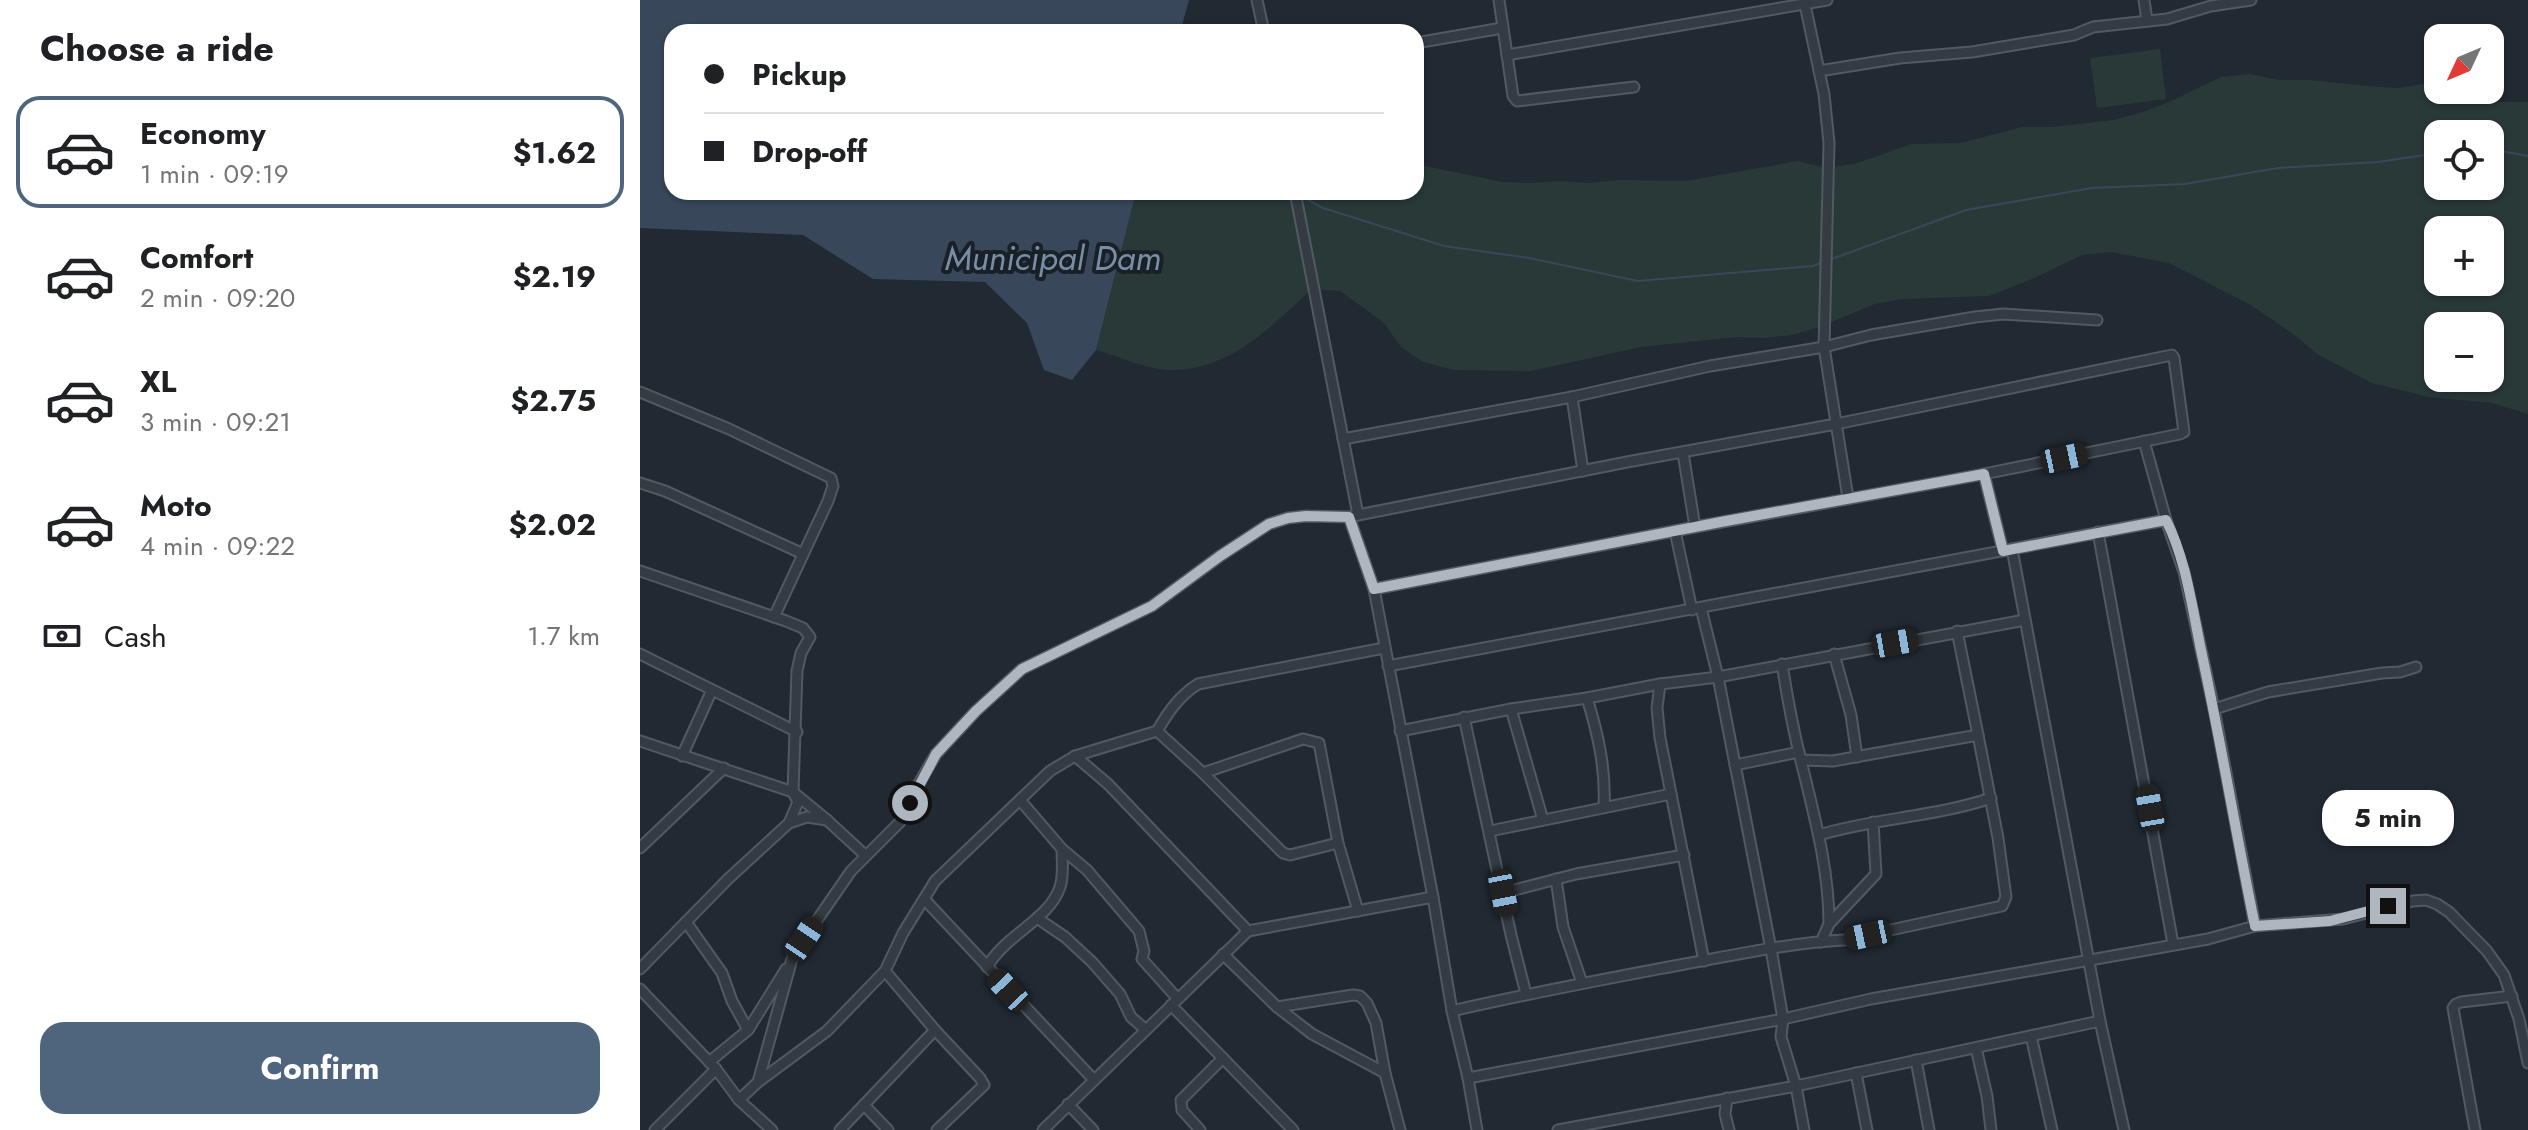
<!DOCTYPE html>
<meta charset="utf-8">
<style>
:root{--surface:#fff;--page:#f2f2f2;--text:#202124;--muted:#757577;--line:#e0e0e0;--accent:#4f647d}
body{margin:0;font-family:Jost,sans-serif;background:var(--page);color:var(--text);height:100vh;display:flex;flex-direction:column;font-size:30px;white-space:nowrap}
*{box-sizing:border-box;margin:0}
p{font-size:26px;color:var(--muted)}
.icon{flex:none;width:44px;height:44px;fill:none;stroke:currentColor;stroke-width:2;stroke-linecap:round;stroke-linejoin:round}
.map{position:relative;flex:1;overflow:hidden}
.sheet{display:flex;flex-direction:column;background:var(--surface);width:640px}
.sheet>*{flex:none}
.hud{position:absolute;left:24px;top:24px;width:760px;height:176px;border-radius:24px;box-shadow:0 2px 6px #0004;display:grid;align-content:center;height:176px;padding:0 40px;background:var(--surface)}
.needle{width:52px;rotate:226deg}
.tools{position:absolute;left:1784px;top:24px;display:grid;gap:16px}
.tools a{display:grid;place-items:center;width:80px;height:80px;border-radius:16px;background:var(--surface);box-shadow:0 2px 6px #0004;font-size:40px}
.end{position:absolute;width:36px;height:36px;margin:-18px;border:10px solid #aeb6c0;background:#111;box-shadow:0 0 0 4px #111}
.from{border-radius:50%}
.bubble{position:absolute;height:56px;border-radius:24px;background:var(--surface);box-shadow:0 2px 6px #0004;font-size:26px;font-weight:700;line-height:56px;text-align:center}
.car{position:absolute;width:24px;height:48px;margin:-24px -12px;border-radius:10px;box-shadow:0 0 6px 2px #0007;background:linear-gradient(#222 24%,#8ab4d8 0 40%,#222 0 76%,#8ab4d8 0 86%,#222 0)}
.hud b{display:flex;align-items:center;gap:28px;height:76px;font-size:30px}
.hud b+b{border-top:2px solid var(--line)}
.hud i{width:20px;height:20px;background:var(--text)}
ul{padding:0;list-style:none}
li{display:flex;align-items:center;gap:24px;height:112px;margin:0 16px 12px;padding:0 24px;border:4px solid transparent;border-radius:24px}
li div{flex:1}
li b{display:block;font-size:30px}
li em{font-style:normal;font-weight:700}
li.active{border-color:var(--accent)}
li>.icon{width:72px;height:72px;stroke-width:1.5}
h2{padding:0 40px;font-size:36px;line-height:96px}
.pay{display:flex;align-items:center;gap:20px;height:88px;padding:0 40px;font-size:30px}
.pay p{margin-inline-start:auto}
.action{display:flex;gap:16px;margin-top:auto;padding:16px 40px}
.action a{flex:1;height:92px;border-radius:24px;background:var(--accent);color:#fff;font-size:32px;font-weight:700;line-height:92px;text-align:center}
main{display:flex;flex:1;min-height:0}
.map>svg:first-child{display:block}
</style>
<main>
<section class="sheet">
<h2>Choose a ride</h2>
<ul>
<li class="active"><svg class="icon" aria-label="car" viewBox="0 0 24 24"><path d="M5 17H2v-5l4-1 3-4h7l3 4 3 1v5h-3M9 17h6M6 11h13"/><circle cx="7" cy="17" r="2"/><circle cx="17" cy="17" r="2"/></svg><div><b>Economy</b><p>1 min · 09:19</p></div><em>$1.62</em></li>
<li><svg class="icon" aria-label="car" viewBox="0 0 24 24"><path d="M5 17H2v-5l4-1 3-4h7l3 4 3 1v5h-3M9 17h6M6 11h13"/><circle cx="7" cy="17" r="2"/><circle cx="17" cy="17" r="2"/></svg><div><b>Comfort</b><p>2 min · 09:20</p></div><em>$2.19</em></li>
<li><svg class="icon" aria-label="car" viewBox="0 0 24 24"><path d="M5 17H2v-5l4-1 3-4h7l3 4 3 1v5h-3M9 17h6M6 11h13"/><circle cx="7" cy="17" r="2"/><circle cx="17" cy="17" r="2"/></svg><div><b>XL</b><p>3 min · 09:21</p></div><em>$2.75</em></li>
<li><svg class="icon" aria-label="car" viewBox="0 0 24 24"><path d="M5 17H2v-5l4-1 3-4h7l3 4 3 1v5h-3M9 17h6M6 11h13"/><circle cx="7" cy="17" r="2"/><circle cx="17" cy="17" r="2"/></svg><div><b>Moto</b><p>4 min · 09:22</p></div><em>$2.02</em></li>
</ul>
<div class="pay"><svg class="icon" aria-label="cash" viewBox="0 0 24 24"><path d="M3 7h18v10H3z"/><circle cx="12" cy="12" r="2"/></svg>Cash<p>1.7 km</p></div>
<div class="action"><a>Confirm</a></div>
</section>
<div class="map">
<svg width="1888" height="1130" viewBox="0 0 1888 1130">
<rect width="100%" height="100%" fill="#212932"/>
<g fill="#293938" fill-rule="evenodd">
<path d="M 1520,49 L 1526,99 L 1457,108 L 1450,58 Z"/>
<path d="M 1610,74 L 1639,80 L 1669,80 L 1728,86 L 1758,88 L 1788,83 L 1798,85 L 1798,90 L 1825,90 L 1860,102 L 1888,102 L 1888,414 L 1852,403 L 1789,397 L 1732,383 L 1677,354 L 1656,336 L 1611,305 L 1529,263 L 1471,252 L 1442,255 L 1392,279 L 1349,296 L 1262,299 L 1235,304 L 1182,326 L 1153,335 L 1124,338 L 1096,337 L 1001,347 L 891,371 L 814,370 L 783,362 L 761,347 L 744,323 L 700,291 L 672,289 C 631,327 588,372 528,370 C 507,369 477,356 456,350 L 496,192 L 776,192 L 776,164 L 862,182 L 890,183 L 919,181 L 948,183 L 981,180 L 1046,181 L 1158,161 L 1186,168 L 1214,164 L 1272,144 L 1321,143 L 1382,127 L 1412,127 L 1473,120 L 1503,112 L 1529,102 L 1581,77 ZM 1798,134 L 1850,134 L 1850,186 L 1798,186 ZM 1798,230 L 1850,230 L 1850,282 L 1798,282 ZM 1798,326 L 1850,326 L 1850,378 L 1798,378 Z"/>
</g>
<path fill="#38485a" d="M 0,0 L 549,0 L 540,32 L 32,32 L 32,192 L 496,192 L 456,350 L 432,380 L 404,370 L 387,323 L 345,282 L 233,279 L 163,235 L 0,228 Z"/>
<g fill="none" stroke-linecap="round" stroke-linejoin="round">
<g stroke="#38485a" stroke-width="2">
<path d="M 1850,149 L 1888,156"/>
<path d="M 659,195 L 683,208 L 804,246 L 889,258 L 998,281 L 1173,266 L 1183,262"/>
<path d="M 1189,260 L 1326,210 L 1452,188 L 1545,184 L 1638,168 L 1738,162 L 1798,153"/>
</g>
<defs>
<g id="minor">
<path d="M 617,0 L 624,32"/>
<path d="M 859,0 L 873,96 L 877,101 L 994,87"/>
<path d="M 1164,0 L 1184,94 L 1189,143 L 1184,347 L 1208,498"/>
<path d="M 1504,0 L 1507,20"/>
<path d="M 776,43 L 862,28"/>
<path d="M 867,55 L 1187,0"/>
<path d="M 1179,71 L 1260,58 L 1332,52 L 1434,35 L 1453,27 L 1527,19 L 1571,6 L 1611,0"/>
<path d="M 655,192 L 718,515 L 709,517 L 734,589 L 793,897 L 812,1011 L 828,1078 L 837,1130"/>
<path d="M 0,392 L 89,429 L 191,478 L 193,486 L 188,501 L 134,617"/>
<path d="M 932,397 L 943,471"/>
<path d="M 703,439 L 932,397 L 1070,366 L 1184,347 L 1231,335 L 1335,317 L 1363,314 L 1457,320"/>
<path d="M 1504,441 L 1526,520 L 1544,572 L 1574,709 L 1615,926"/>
<path d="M 1043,453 L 1055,527"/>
<path d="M 1344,474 L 1363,551"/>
<path d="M 0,483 L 25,491 L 161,553"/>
<path d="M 718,515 L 987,462 L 1196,424 L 1532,355 L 1534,358 L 1544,432 L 1540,434 L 1344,474 L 1055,527 L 734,589"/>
<path d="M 1035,531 L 1052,610"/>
<path d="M 1458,532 L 1533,944"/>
<path d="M 1372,549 L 1460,1021 L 1484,1130"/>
<path d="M 0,571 L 146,621 L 163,628 L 170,637 L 161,653 L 157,671 L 153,792 L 158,802 L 149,823 L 88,879 L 0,969"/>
<path d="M 1061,608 L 1078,677 L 1131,949 L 1143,1019 L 1141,1037 L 1156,1086 L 1164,1130"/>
<path d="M 0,654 L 157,732"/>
<path d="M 1194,654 L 1211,715 L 1217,757"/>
<path d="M 1142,664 C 1147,696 1153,729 1161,761 C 1174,815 1189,868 1189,924"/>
<path d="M 748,666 L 1526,520"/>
<path d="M 1020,684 L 1017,708 L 1020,738 L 1064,961"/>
<path d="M 947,698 C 958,734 966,769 964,807"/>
<path d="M 871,709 L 903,820"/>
<path d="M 1574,709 L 1628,692 L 1742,673 L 1760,672 L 1776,667"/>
<path d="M 824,717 L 871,935 L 886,994"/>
<path d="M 517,731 L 563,773 L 663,739 L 679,743 L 698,843 L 718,911"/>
<path d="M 760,731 L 871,709 L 947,698 L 1020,684 L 1078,677 L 1385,620"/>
<path d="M 0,741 L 153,792 L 187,820 L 225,855"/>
<path d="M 42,756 L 72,690"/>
<path d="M 435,756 L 468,784 L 608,931"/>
<path d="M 1161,760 L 1193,761 L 1338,735 L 1317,631"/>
<path d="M 1095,765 L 1159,752"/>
<path d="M 563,773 L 643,853 L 650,855 L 698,843"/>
<path d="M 380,800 L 422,849 L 447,870 L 499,931 L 504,951 L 502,959 L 537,998"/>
<path d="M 149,823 L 167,817 L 187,820"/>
<path d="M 850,831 L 1031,794"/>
<path d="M 1179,835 C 1235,818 1295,817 1351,798"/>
<path d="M 0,848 L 84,768"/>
<path d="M 916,879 L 923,927 L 942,983"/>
<path d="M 863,893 L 936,874 L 1044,855"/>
<path d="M 285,900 L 454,1080"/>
<path d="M 397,918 L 425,937 L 452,962 L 480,994 L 491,1017 L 506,1030"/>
<path d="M 46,922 L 82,973 L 92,1001 L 108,1030"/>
<path d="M 1181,942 L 1189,924 L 1236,874 L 1233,822"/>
<path d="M 583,954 L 637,1007 L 713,995 L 720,996 L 727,1003 L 736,1023 L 745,1073 L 760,1130"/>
<path d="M 347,967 C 366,934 409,920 420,887 C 424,876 422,861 422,849"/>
<path d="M 245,971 L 295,1030"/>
<path d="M 0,989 L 76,1069 L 99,1100 L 132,1130"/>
<path d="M 531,1005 L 653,1130"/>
<path d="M 637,1007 L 672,1034 L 745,1073"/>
<path d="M 812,1011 C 885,994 960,980 1034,966 C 1090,956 1147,943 1204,940 L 1362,906 L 1366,897 L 1358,838 L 1338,735"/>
<path d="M 1391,1036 L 1412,1130"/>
<path d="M 1336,1048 L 1347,1096 L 1351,1130"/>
<path d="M 1276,1060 L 1289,1130"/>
<path d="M 69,1062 L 108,1030 L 146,969"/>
<path d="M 1216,1073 L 1227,1130"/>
<path d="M 828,1078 L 1143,1019 L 1231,999 L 1568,939 L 1615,926 L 1703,919 L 1773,901 L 1786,900 L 1797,904 L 1809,912 L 1847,951 L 1864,975 L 1879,1019 L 1888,1063"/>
<path d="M 118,1082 L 187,1031 L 245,971 L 263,933 L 295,881 L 410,771 L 435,756 L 517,731 C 529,711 539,696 558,684 L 744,648"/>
<path d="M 1087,1098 L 1085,1114 L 1089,1130"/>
<path d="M 99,1100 L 118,1082 L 152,959 L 164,939 L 211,871 L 261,821 L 278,785 L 296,754 L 336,711 L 382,669 L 512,606 L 580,556 L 629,524 L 648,518 L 666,516 L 709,517"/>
<path d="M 428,1104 L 453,1130"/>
<path d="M 224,1105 L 248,1130"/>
<path d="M 15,1130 L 76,1069"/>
<path d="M 200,1130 L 295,1030 L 340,1078 L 344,1085 L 297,1130"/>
<path d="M 403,1130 L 608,931 L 793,897"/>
<path d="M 560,1130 L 542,1110 L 541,1100 L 583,1058"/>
<path d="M 918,1130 L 1156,1086 L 1460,1021"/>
<path d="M 1835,1130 L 1813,1008 L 1816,1004 L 1821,1002 L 1872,996"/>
</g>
</defs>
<use href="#minor" stroke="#515961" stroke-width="13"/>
<use href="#minor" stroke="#343b43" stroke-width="9"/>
</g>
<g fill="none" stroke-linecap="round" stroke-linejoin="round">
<path stroke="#aeb6c0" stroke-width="10" d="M 270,803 L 296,754 L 336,711 L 382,669 L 512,606 L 580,556 L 629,524 L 648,518 L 666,516 L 709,517 L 734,589 L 1086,521 L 1344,474 L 1363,551 L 1526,520 C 1546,559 1552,607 1561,650 C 1581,742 1596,834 1615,926 L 1690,921 L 1748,906"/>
</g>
<g text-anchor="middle" stroke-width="8" stroke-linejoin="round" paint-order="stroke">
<g font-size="34" font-style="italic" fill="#798ea5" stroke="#192027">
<text x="413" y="270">Municipal Dam</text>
</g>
</g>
</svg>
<div class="tools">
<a><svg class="needle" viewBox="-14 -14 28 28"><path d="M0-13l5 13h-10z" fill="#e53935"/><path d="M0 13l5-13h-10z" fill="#757577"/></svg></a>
<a><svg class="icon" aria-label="locate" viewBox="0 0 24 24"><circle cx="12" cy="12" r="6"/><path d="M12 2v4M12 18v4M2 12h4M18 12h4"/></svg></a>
<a>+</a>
<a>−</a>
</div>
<i class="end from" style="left:270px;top:803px"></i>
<i class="end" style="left:1748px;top:906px"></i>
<div class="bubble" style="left:1682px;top:790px;width:132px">5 min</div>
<i class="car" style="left:1424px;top:458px;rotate:78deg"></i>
<i class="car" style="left:1255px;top:643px;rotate:80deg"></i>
<i class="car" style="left:1510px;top:808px;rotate:350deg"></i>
<i class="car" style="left:863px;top:893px;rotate:169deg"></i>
<i class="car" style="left:1228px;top:935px;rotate:258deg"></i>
<i class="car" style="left:164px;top:939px;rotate:34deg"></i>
<i class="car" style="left:368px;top:990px;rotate:317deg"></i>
<div class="hud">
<b><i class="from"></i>Pickup</b>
<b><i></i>Drop-off</b>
</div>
</div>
</main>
